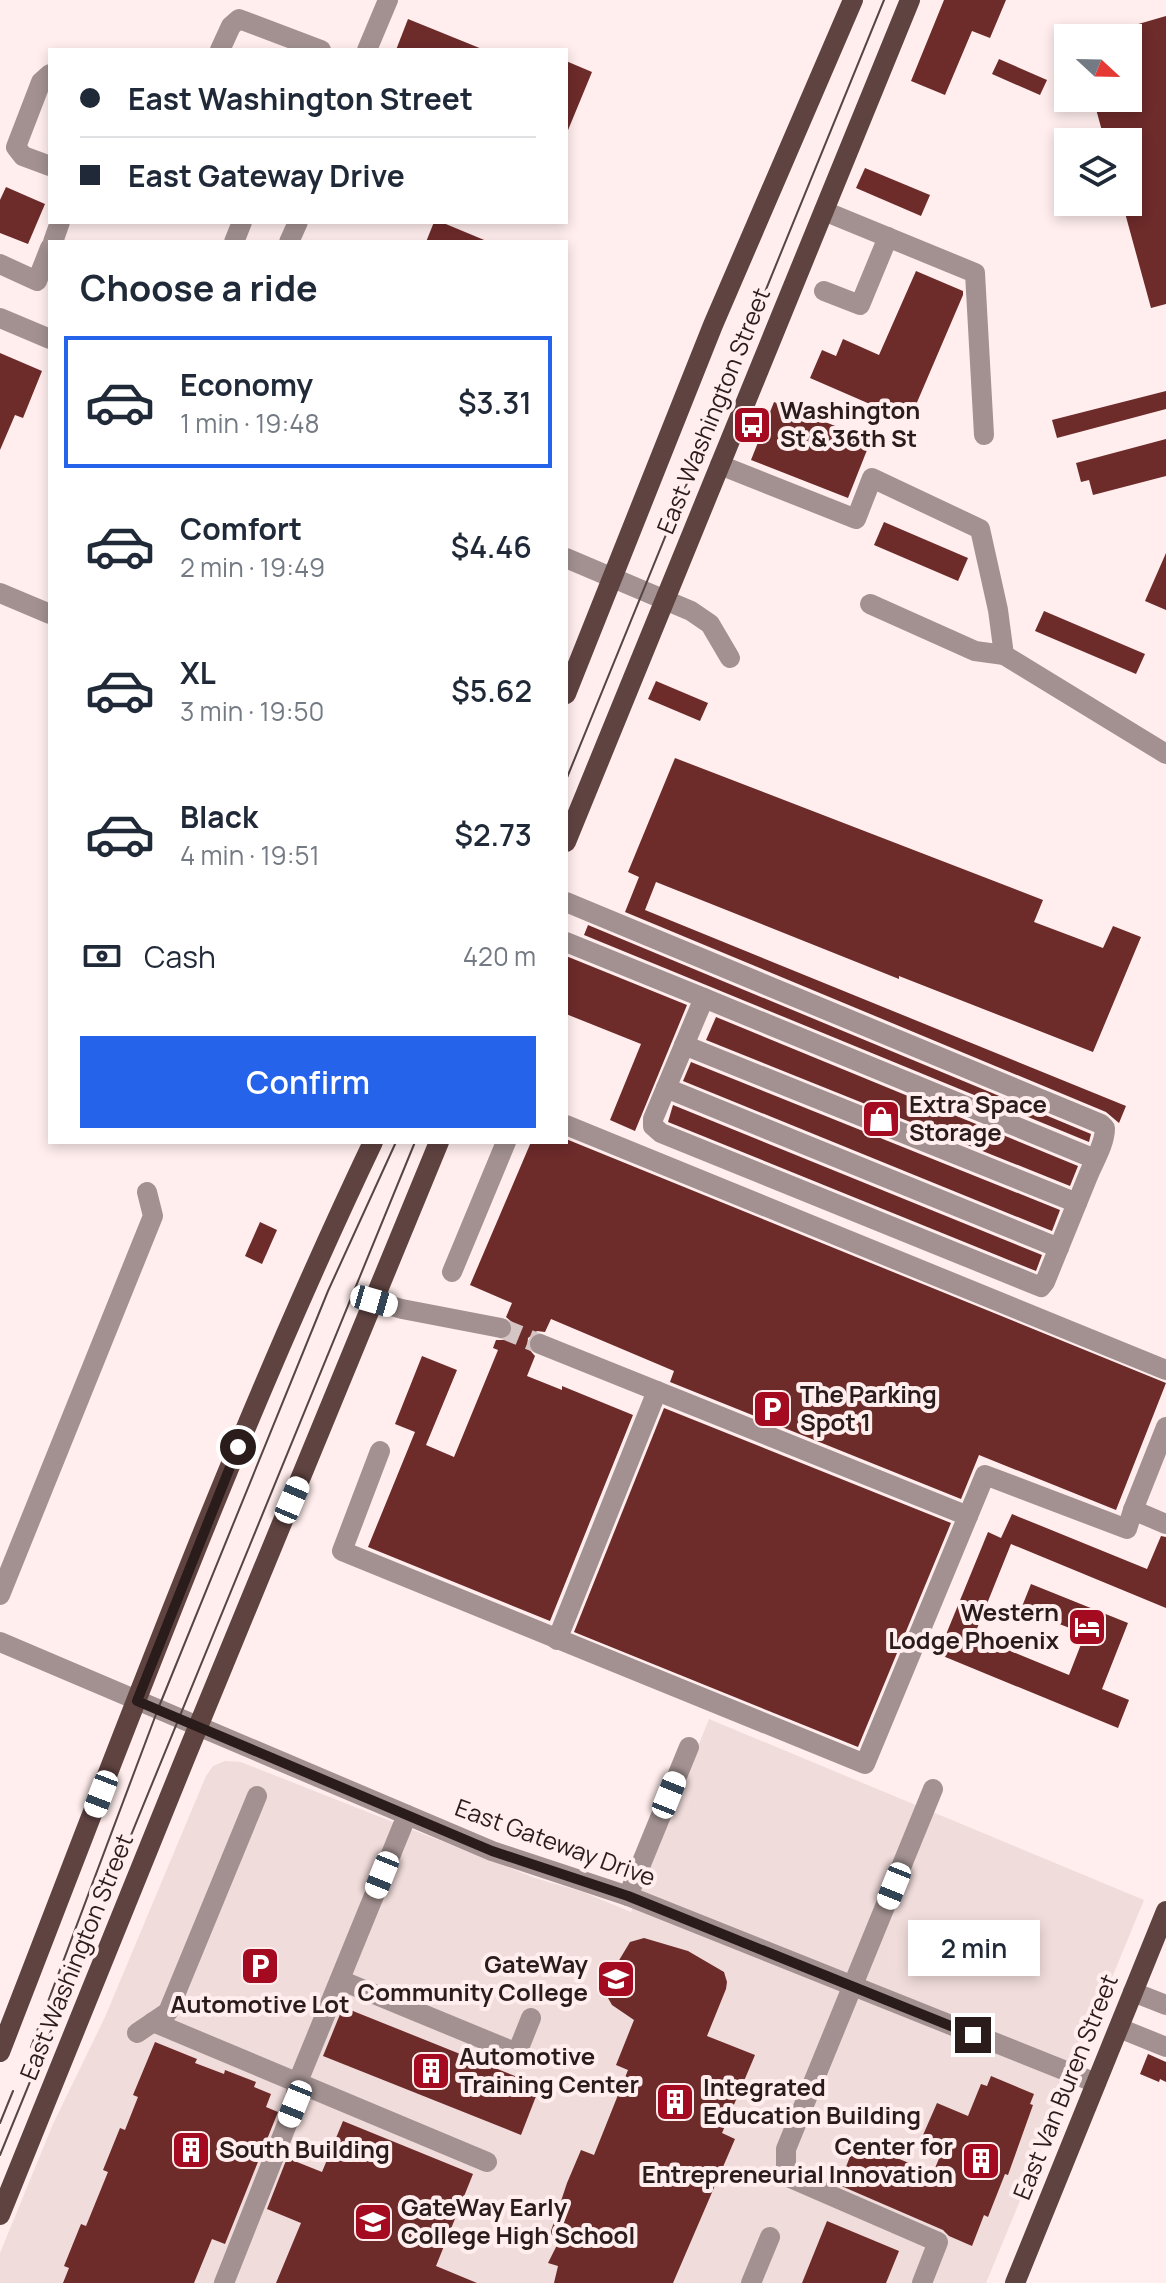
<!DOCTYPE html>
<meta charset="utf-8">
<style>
:root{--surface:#fff;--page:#f2f2f3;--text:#1f2937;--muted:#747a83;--line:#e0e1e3;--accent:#2563eb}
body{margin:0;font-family:Manrope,sans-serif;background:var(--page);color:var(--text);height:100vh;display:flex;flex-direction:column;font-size:30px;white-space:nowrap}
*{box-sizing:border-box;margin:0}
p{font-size:26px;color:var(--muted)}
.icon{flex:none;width:44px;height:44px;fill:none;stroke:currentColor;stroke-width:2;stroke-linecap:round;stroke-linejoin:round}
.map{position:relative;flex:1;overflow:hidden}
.sheet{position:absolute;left:48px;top:240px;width:520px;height:904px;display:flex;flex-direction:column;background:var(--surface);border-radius:0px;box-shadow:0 4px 12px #0003}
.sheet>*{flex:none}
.hud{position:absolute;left:48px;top:48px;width:520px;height:176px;border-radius:0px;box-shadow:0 4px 12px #0003;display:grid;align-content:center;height:176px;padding:0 32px;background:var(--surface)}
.needle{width:52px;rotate:112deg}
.tools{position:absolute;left:1054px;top:24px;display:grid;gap:16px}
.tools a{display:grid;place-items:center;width:88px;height:88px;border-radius:0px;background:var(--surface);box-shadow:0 4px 12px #0003;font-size:40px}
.end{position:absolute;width:36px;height:36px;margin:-18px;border:10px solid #2a1c1b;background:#fff;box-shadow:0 0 0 4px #fff}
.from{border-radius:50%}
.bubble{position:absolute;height:56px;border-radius:0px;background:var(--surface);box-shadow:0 4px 12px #0003;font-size:26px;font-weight:600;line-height:56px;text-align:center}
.car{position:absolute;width:24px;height:48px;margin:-24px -12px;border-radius:10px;box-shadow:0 0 6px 2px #0007;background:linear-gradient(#fff 24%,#345 0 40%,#fff 0 76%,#345 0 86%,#fff 0)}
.hud b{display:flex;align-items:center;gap:28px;height:76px;font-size:30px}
.hud b+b{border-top:2px solid var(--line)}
.hud i{width:20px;height:20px;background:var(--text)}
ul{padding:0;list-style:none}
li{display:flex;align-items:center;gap:24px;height:132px;margin:0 16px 12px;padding:0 16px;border:4px solid transparent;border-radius:0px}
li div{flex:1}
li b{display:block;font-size:30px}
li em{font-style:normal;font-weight:600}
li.active{border-color:var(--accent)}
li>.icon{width:72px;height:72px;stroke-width:1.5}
h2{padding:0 32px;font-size:36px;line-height:96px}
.pay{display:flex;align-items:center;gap:20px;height:88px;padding:0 32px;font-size:30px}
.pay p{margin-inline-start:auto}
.button{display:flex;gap:16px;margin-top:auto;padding:16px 32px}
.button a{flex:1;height:92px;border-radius:0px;background:var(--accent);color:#fff;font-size:32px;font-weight:600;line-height:92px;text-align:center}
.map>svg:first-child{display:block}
</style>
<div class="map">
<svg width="1166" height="2283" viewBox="0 0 1166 2283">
<rect width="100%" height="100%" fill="#ffeeed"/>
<path fill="#f0dcdb" d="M 709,1719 L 1144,1900 L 986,2283 L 0,2283 L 0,2253 L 53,2124 L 105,2017 L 206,1776 L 213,1766 L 225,1761 L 241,1762 L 535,1878 L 583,1892 L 631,1912 Z"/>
<g fill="#6d2b2a">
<path d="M 944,0 L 1006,0 L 990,38 L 972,31 L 945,95 L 911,81 Z"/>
<path d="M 1166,16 L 1166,304 L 1151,308 L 1122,202 L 1128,202 L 1128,142 L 1105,142 L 1093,98 L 1128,98 L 1128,27 Z"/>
<path d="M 408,19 L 482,49 L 482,50 L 396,50 Z"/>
<path d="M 999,59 L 1047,80 L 1040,95 L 992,74 Z"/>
<path d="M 566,61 L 592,72 L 566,135 Z"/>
<path d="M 865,168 L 930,195 L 921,216 L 856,188 Z"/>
<path d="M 6,187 L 45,204 L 28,244 L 0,233 L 0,200 Z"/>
<path d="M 434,222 L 441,222 L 489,242 L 426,242 Z"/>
<path d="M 916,271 L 963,291 L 963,295 L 909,421 L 810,378 L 822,350 L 836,356 L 843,339 L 879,355 Z"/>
<path d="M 0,353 L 42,371 L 23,418 L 15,415 L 0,450 Z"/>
<path d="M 1166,391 L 1166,409 L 1057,438 L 1052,420 Z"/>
<path d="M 774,402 L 871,440 L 848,498 L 751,460 Z"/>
<path d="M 1166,439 L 1166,476 L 1093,495 L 1089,480 L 1081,482 L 1076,463 Z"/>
<path d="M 884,522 L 968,558 L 958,581 L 874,545 Z"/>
<path d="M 1166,553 L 1166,610 L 1145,601 Z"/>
<path d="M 1044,611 L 1145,654 L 1136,674 L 1035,631 Z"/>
<path d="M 656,681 L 708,703 L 700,721 L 648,699 Z"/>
<path d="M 675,758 L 1043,900 L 1034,922 L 1103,948 L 1113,926 L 1141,937 L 1093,1052 L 899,976 L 899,979 L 656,882 L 645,910 L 1126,1106 L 1119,1123 L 1106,1112 L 625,912 L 639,877 L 628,872 Z"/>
<path d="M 588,925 L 1091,1134 L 1089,1142 L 584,935 Z"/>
<path d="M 566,956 L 687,1005 L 635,1131 L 610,1120 L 641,1044 L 566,1014 Z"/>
<path d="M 716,1017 L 1078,1166 L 1070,1186 L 706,1040 Z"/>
<path d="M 691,1062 L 1060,1210 L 1052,1231 L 683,1081 Z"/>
<path d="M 673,1105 L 1042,1255 L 1036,1271 L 668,1122 Z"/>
<path d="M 566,1139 L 1166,1383 L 1116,1510 L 979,1455 L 961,1499 L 670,1382 L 674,1371 L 551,1319 L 545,1332 L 537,1331 L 528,1338 L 527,1347 L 535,1356 L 527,1376 L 562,1390 L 562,1386 L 633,1415 L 550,1621 L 368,1547 L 415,1432 L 395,1424 L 422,1356 L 457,1370 L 426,1445 L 454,1457 L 498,1350 L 493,1348 L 496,1340 L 506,1340 L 514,1330 L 513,1323 L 506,1317 L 512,1303 L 470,1285 L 531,1142 L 566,1142 Z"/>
<path d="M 260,1222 L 277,1230 L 262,1264 L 245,1256 Z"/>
<path d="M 664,1408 L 951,1523 L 858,1747 L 574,1632 Z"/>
<path d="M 1012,1514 L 1147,1569 L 1161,1536 L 1166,1537 L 1166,1608 L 1011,1544 L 974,1636 L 1069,1675 L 1085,1634 L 1021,1609 L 1031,1584 L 1128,1623 L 1102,1689 L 1129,1700 L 1118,1728 L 938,1654 L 988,1532 L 1001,1538 Z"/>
<path d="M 644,1938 L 688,1951 L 724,1972 L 727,1982 L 726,1989 L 707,2036 L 755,2055 L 722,2133 L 735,2139 L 673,2283 L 554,2283 L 558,2266 L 548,2263 L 560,2239 L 550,2234 L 567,2183 L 581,2150 L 594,2155 L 628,2070 L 616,2065 L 634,2020 L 612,2005 L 608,1998 L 615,1967 L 630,1942 Z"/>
<path d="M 343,2007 L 540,2086 L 521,2135 L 323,2056 Z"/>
<path d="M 155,2042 L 197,2059 L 195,2063 L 224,2074 L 225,2070 L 256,2082 L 254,2087 L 271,2094 L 266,2107 L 278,2112 L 225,2244 L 212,2239 L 194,2283 L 63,2283 L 69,2268 L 64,2266 L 81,2224 L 86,2226 L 108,2172 L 103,2170 L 120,2128 L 125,2130 L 138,2097 L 133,2095 Z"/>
<path d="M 1148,2054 L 1166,2062 L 1166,2082 L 1160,2079 L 1159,2082 L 1140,2074 Z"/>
<path d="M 991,2076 L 1034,2094 L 1030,2104 L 1033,2105 L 1008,2175 L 1005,2174 L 988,2217 L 984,2215 L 972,2246 L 949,2236 L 943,2230 L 839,2185 L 856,2141 L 933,2173 L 945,2144 L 923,2135 L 937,2103 L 968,2116 L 981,2084 L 987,2086 Z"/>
<path d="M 343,2121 L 473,2174 L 436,2266 L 477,2283 L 276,2283 L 301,2223 L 267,2209 L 287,2158 L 322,2172 Z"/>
<path d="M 827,2221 L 899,2251 L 886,2283 L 802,2283 Z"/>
</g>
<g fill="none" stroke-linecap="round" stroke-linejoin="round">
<path stroke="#d4c4c3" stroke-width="20" stroke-dasharray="20 10" stroke-linecap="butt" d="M 501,1328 L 540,1344"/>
<g stroke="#a29190" stroke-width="20">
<path d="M 220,50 L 231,26 L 239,19 L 321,50"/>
<path d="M 367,50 L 388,0"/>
<path d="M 50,74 L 41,82 L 16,147 L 23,156 L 50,166"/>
<path d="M 824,211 L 975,273 L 984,435"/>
<path d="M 53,242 L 60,222"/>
<path d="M 234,242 L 242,222"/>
<path d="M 289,242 L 298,222"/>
<path d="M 0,264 L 37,281 L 50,248"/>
<path d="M 824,291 L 860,305 L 888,237"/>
<path d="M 0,318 L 50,339"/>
<path d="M 720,465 L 856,519 L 872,478 L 980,529 L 998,610 L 1004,655 L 1166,754"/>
<path d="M 566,558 L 691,611 L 710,624 L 730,658"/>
<path d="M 0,593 L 50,614"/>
<path d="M 870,604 L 975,651 L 1004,655"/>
<path d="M 566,902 L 1101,1124 L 1105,1128 C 1105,1144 1094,1161 1088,1176 C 1074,1211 1059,1247 1045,1282 L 1041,1287 L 661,1133 L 653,1126 L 653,1119 L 704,998 L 1095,1159"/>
<path d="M 566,942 L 704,998"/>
<path d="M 684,1045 L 1077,1203"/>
<path d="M 666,1088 L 1059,1248"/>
<path d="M 566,1125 L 1166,1370"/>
<path d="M 452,1272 L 506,1142"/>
<path d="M 374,1301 L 402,1309 L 501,1328"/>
<path d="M 540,1344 L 968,1516"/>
<path d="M 1166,1427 L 1133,1510 L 1166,1524"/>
<path d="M 380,1451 L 342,1551 L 865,1764 L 985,1475 L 1127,1529 L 1133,1510"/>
<path d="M 0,1595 L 153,1216 L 147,1192"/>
<path d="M 557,1640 L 657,1391"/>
<path d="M 0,1642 L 492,1851 L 628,1896 L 1096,2083"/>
<path d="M 628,1896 L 689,1747"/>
<path d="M 340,1980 L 517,2053 L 531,2018"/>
<path d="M 1133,1992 L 1166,2005"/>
<path d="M 153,2022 L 487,2162"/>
<path d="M 1119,2028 L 1166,2047"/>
<path d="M 137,2033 L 168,2012 L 257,1796"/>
<path d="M 224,2283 L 295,2104 L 297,2084 L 407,1815"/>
<path d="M 751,2283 L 770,2237"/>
<path d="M 922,2283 L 938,2242 L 786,2176 L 786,2149 L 933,1789"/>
</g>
<g stroke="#5f4341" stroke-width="20">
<path d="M 566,694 L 713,325 L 853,0"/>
<path d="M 566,842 L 910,0"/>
<path d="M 0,2052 C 119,1747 232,1438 373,1142"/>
<path d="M 0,2215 L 186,1756 L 439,1142"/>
<path d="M 1015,2283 L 1166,1911"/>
</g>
<g stroke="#544645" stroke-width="2">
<path d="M 566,780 L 884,0"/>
<path d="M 31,2047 L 158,1709 L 328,1291 L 396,1142"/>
<path d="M 0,2123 L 13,2091"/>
<path d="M 0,2155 L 415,1142"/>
</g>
</g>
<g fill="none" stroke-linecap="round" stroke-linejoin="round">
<path stroke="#2a1c1b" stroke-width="10" d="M 238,1447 L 137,1701 L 492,1851 L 628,1896 L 973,2035"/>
</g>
<defs>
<symbol id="bus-square" viewBox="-11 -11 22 22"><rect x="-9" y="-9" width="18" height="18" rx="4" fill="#a40a20" stroke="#ffeeed"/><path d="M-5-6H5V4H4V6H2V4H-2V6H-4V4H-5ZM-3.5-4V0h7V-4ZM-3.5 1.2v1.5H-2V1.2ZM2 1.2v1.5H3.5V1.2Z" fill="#fff"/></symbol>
<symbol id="shop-square" viewBox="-11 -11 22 22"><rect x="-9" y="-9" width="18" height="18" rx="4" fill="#a40a20" stroke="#ffeeed"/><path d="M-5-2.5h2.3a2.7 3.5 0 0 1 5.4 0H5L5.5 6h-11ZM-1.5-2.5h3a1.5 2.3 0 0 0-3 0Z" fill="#fff"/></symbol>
<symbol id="parking-square" viewBox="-11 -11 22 22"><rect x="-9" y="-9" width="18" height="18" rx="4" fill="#a40a20" stroke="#ffeeed"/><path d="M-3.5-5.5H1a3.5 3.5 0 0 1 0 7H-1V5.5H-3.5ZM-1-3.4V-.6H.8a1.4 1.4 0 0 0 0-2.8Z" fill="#fff"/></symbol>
<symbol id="hotel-square" viewBox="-11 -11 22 22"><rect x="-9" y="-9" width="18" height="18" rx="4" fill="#a40a20" stroke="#ffeeed"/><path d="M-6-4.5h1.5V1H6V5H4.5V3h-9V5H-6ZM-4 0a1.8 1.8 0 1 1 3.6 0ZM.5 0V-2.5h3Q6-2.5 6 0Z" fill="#fff"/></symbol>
<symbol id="university-square" viewBox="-11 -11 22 22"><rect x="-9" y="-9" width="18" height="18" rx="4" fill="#a40a20" stroke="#ffeeed"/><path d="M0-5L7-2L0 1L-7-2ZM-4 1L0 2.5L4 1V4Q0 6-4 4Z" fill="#fff"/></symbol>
<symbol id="building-square" viewBox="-11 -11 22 22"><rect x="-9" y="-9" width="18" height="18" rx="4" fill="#a40a20" stroke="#ffeeed"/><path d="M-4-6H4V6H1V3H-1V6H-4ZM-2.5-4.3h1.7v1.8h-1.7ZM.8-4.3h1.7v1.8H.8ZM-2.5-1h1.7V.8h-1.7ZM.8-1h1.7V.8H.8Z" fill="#fff"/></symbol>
<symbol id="school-square" viewBox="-11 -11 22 22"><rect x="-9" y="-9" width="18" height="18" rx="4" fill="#a40a20" stroke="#ffeeed"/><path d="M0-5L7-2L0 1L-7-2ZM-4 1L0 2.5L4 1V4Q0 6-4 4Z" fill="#fff"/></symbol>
</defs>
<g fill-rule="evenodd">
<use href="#bus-square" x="730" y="403" width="44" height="44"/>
<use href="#shop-square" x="859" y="1097" width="44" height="44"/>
<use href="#parking-square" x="750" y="1387" width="44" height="44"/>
<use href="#hotel-square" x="1065" y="1605" width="44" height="44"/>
<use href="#parking-square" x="238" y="1944" width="44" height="44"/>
<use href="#university-square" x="594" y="1957" width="44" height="44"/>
<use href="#building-square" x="409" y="2049" width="44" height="44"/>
<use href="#building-square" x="653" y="2080" width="44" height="44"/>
<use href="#building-square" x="169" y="2128" width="44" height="44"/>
<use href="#building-square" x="959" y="2139" width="44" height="44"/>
<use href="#school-square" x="351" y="2200" width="44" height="44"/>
</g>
<g text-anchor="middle" stroke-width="8" stroke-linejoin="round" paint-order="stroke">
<g font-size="24" fill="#2a1c1b" stroke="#ffeeed">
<text transform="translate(714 411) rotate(-68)" y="8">East Washington Street</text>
<text transform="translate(555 1843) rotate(20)" y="8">East Gateway Drive</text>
<text transform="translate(77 1957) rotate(-68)" y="8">East Washington Street</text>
<text transform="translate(1066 2087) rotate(-68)" y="8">East Van Buren Street</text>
</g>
<g font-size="24" font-weight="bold" fill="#2a1c1b" stroke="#ffeeed" text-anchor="start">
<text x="780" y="419">Washington<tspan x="780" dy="28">St &amp; 36th St</tspan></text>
<text x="909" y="1113">Extra Space<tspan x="909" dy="28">Storage</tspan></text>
<text x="800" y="1403">The Parking<tspan x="800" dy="28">Spot 1</tspan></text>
<text x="1059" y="1621" text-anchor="end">Western<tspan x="1059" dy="28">Lodge Phoenix</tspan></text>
<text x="588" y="1973" text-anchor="end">GateWay<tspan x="588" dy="28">Community College</tspan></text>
<text x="260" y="2013" text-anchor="middle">Automotive Lot</text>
<text x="459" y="2065">Automotive<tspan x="459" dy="28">Training Center</tspan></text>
<text x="703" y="2096">Integrated<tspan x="703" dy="28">Education Building</tspan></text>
<text x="953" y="2155" text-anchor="end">Center for<tspan x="953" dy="28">Entrepreneurial Innovation</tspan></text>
<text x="219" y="2158">South Building</text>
<text x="401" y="2216">GateWay Early<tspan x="401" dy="28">College High School</tspan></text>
</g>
</g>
</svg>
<div class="tools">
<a><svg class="needle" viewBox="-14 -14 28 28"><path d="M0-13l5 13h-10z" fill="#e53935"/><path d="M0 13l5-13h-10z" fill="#747a83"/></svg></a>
<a><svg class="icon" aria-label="layers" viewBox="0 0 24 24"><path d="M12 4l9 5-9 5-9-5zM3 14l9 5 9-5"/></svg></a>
</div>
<i class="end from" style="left:238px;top:1447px"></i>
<i class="end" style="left:973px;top:2035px"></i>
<div class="bubble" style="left:908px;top:1920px;width:132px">2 min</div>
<i class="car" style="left:374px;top:1301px;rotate:106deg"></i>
<i class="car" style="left:292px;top:1500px;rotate:23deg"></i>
<i class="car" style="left:101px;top:1794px;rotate:201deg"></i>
<i class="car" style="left:669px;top:1795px;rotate:22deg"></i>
<i class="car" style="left:382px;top:1875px;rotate:202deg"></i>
<i class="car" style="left:894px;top:1886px;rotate:202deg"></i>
<i class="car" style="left:295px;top:2104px;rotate:202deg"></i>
<div class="hud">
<b><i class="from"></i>East Washington Street</b>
<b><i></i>East Gateway Drive</b>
</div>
<section class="sheet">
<h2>Choose a ride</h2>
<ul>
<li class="active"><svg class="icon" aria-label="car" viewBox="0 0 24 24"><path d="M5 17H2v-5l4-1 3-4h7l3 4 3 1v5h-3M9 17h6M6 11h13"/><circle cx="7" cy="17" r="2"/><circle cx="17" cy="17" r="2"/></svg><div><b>Economy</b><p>1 min · 19:48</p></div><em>$3.31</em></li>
<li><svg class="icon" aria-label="car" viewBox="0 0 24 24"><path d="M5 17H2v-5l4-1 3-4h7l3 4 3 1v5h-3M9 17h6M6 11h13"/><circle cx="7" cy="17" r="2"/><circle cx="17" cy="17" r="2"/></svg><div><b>Comfort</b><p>2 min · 19:49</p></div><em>$4.46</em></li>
<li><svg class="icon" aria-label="car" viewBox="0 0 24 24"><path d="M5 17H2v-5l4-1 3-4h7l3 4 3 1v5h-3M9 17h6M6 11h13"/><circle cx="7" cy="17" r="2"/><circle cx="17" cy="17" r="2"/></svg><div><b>XL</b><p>3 min · 19:50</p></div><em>$5.62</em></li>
<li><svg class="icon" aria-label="car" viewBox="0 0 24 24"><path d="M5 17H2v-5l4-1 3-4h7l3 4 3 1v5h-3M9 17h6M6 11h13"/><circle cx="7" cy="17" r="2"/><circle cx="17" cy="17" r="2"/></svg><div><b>Black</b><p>4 min · 19:51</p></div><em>$2.73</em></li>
</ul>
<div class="pay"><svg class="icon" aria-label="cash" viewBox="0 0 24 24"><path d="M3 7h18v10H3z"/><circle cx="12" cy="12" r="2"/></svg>Cash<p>420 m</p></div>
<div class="button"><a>Confirm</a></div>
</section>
</div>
